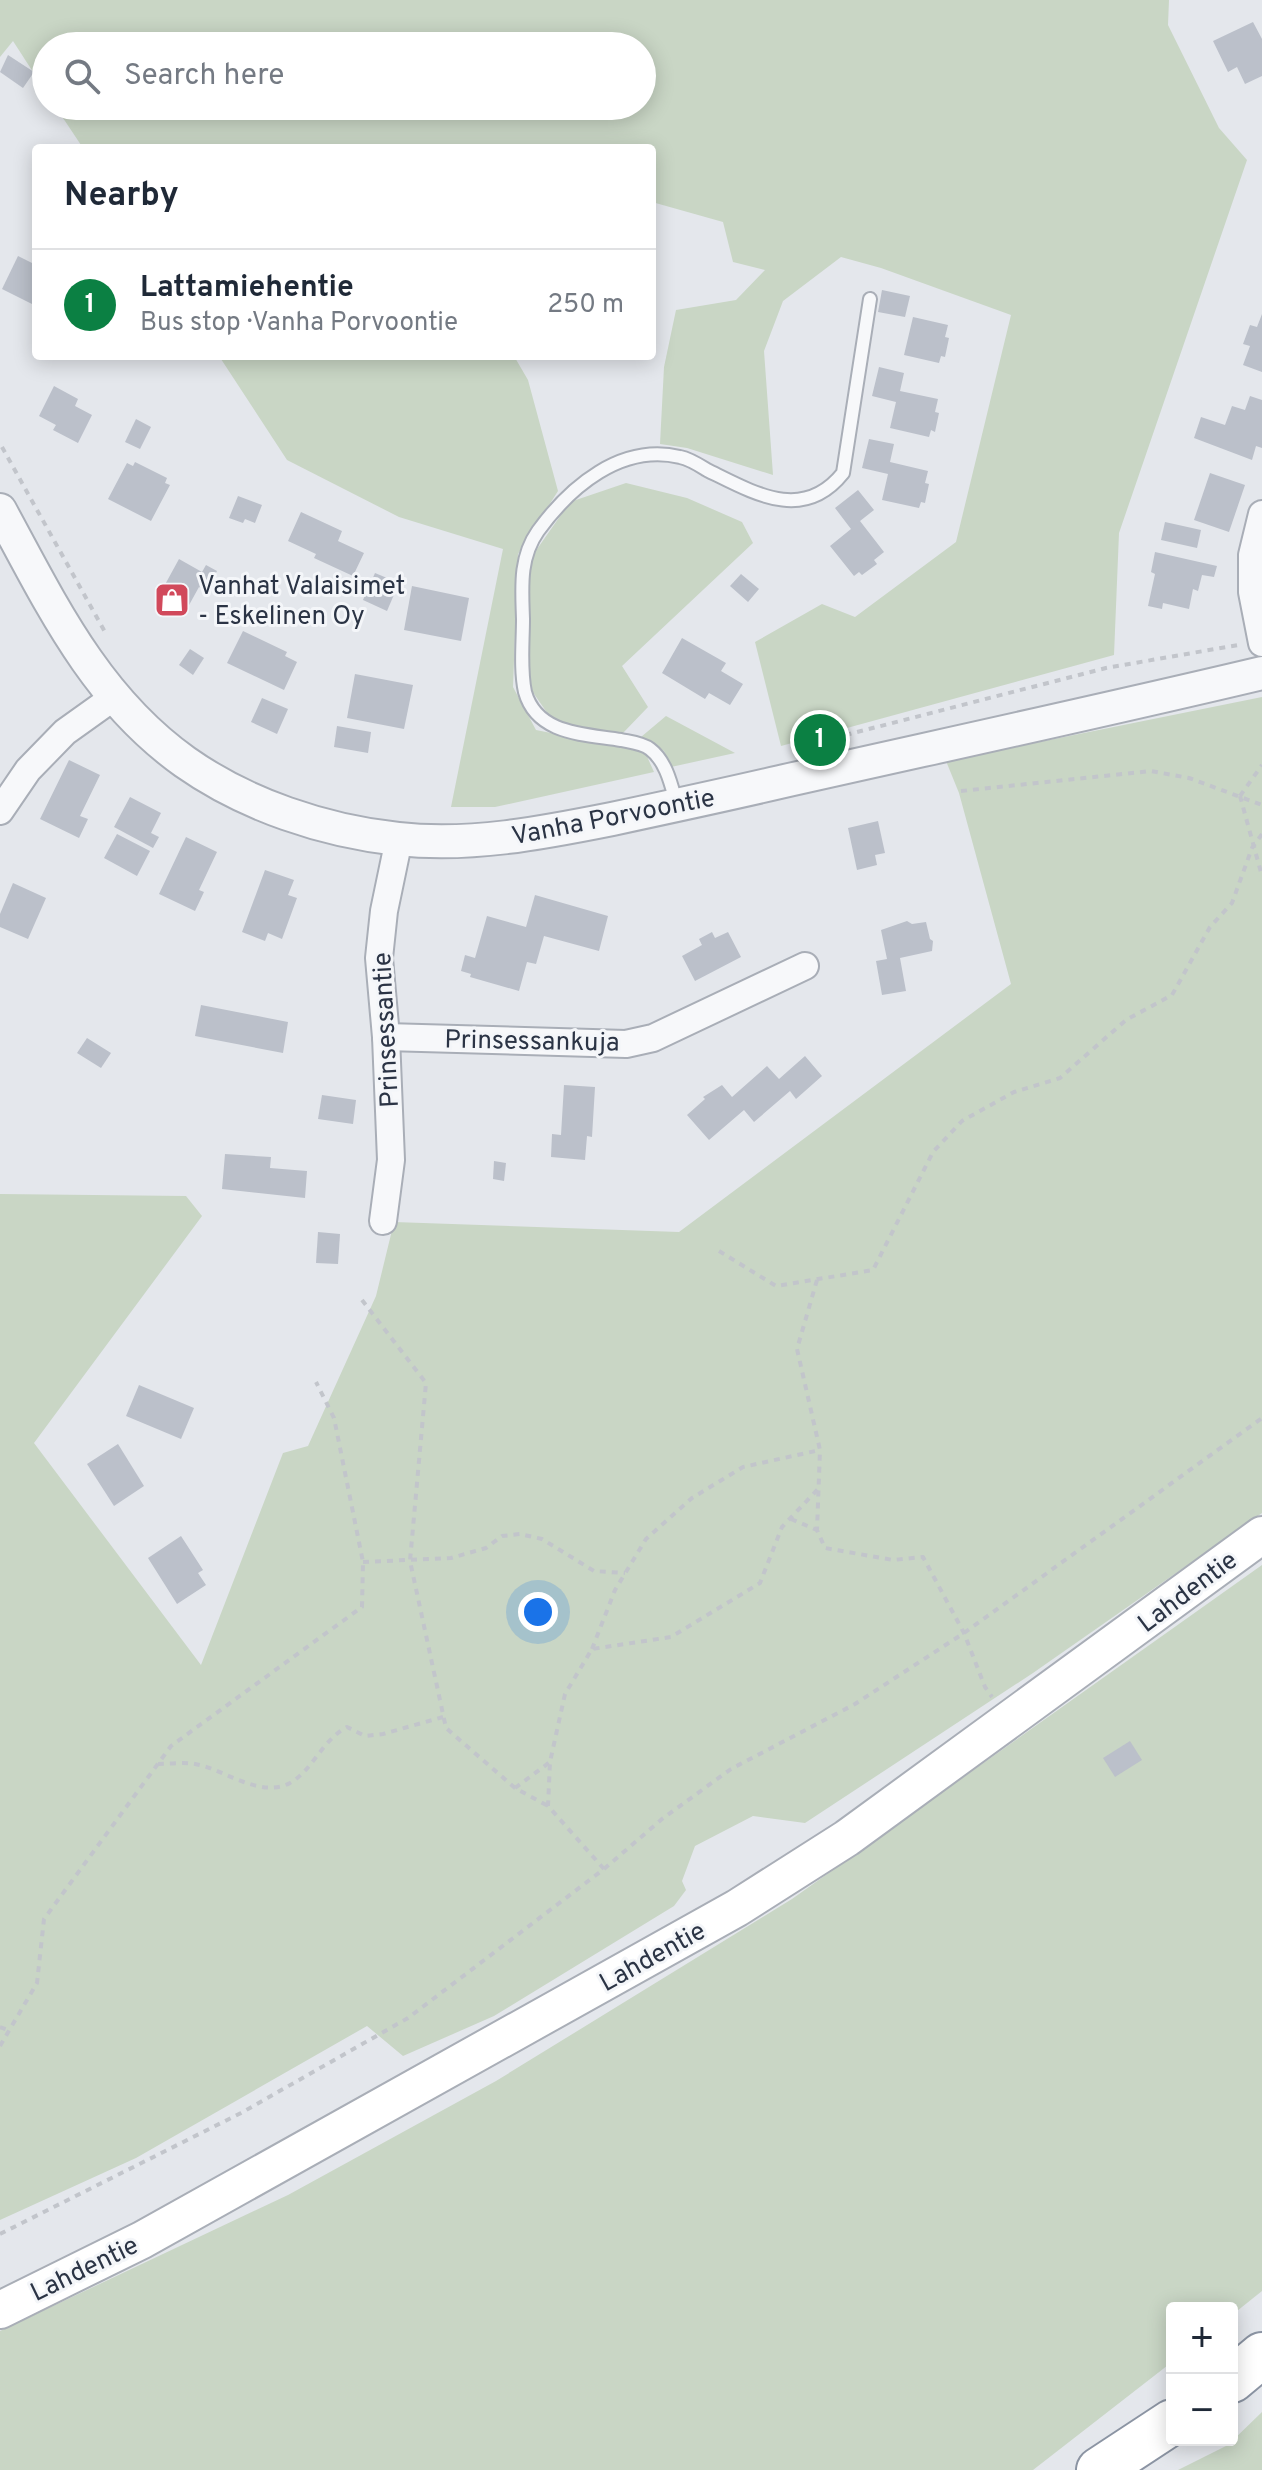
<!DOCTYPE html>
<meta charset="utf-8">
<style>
:root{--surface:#fff;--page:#f2f2f3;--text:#1f2937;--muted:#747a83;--line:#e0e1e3;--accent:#0b8043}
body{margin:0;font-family:Overpass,sans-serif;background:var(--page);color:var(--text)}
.controls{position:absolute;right:24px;bottom:24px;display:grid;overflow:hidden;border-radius:8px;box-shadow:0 4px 20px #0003}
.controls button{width:72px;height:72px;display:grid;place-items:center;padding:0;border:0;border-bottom:2px solid var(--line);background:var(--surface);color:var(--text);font:40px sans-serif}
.you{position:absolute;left:538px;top:1612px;width:28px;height:28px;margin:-20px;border:6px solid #fff;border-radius:50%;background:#1a73e8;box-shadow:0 0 0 12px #1a73e833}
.badge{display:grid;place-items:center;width:52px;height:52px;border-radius:50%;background:var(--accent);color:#fff;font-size:26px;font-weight:700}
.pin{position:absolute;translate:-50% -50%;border:4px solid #fff;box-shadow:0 2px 8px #0006}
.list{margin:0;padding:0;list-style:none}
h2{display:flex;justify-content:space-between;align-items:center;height:104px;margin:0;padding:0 32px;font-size:34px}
h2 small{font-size:26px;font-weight:400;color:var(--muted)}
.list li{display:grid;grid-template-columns:52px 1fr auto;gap:24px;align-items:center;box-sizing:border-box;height:112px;padding:0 32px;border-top:2px solid var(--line)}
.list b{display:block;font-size:30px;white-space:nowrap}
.list p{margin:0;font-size:26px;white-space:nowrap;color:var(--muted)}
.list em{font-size:26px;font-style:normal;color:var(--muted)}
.icon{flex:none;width:44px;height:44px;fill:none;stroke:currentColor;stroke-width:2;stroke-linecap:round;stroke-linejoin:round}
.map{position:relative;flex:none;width:1262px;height:2470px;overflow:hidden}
.search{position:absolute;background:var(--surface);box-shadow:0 4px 20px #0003;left:32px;top:32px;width:624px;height:88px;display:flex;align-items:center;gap:20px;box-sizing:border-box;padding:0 28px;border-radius:44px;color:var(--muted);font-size:30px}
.panel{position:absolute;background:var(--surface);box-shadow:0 4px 20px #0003;left:32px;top:144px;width:624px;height:216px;border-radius:8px}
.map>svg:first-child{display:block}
.green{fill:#c9d6c5}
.building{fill:#bbc0ca}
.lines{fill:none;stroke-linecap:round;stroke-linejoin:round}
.service-casing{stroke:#a9aeb7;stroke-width:16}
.minor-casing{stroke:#a9aeb7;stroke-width:30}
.tertiary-casing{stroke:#a9aeb7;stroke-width:36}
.secondary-casing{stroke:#a9aeb7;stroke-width:40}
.motorway-casing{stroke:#8b94a3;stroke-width:48}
.path{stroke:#c2c5cb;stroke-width:4;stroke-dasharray:6 6;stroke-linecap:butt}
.service{stroke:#f7f8fa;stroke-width:12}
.minor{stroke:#f7f8fa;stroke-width:26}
.tertiary{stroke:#f7f8fa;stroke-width:32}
.secondary{stroke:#fff;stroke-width:36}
.motorway{stroke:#fff;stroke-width:44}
.labels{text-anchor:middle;stroke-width:6;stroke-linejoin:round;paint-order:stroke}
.poi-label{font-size:26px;fill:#2b3445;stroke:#f4f6f9;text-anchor:start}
.street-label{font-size:26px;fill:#2b3445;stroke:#f4f6f9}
</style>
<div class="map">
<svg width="1262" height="2470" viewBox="0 0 1262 2470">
<rect width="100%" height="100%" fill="#e4e7ec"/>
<!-- green -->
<g class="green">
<polygon points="0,0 1169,0 1168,25 1219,128 1247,160 1119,533 1114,655 781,746 755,642 822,604 855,617 956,542 1011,315 881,268 841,257 783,301 764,351 773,475 687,448 660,444 664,367 676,310 736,300 765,270 733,262 723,222 652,202 652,148 83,148 55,106 642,106 642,46 46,46 46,92 13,41 0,57"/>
<polygon points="219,356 514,356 528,380 558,491 518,554 513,687 536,730 645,752 654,772 495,807 451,807 503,549 399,517 287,460"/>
<polygon points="626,483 687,498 742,522 753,543 622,666 648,707 623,733 568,725 550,717 530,688 528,562 570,502"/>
<polygon points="1262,697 1262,1513 1033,1673 805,1823 753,1816 695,1846 682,1881 686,1890 674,1906 494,2016 403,2056 367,2026 136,2158 0,2220 0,1194 186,1196 202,1216 34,1443 201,1665 283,1453 308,1446 376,1296 394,1222 679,1232 1011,984 959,793 946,761"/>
<polygon points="666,716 735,753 671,767 664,751 641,737"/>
<polygon points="1262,1565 1262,2291 1232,2315 1232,2308 1172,2308 1172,2362 1033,2470 0,2470 0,2331 288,2195 496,2081 792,1899"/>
<polygon points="1262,2412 1262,2470 1178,2470 1228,2445"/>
</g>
<!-- building -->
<g class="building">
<polygon points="1253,22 1262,39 1262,76 1245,84 1237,67 1228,72 1213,41"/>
<polygon points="8,55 34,72 23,88 0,72"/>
<polygon points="18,256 36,265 36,306 2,289"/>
<polygon points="882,290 910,296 905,317 878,312"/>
<polygon points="1262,314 1262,372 1243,365 1250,346 1243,344 1250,325 1257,327"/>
<polygon points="913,317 948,325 945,337 949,338 945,357 941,356 939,363 904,355"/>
<polygon points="879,367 904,373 900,391 938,399 935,412 939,413 935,432 931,430 929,437 890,428 896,402 872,396"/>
<polygon points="54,386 78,399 75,406 92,415 78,443 53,430 56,425 39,416"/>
<polygon points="1250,396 1262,400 1262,448 1256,446 1252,460 1194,438 1201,417 1225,425 1232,406 1245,410"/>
<polygon points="136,419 151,427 140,449 125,442"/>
<polygon points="869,439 894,444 890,462 928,471 925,483 929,484 925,503 921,502 919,508 882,500 888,474 862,468"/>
<polygon points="135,462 167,478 165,483 170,485 151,521 108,499 127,463 133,466"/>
<polygon points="1210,473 1245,485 1229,532 1194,520"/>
<polygon points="858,490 874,510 860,521 884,552 874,560 877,564 862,575 859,572 854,576 830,546 851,529 835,508"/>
<polygon points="238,496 262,505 255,523 245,519 243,523 229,518"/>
<polygon points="301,512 342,531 338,541 364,553 353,576 314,558 316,554 288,541"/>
<polygon points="1165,522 1201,530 1197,548 1161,540"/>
<polygon points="1155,552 1217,566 1214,577 1202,575 1198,591 1193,589 1189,609 1163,603 1162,609 1148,606 1155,574 1151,572"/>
<polygon points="179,559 202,572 206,565 217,571 206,591 199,587 183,616 156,601"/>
<polygon points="375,573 399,583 387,611 363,600"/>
<polygon points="741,574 759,589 748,602 730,586"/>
<polygon points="412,586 469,598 461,641 404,630"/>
<polygon points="243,631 287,652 285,656 297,662 284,690 227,663"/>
<polygon points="682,638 726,663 721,671 743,684 730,705 709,693 705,699 662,673"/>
<polygon points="190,649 204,658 193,675 179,665"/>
<polygon points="355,674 413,685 404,729 347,718"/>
<polygon points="262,698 288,709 277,734 251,722"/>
<polygon points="337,726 371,732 368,753 334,747"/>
<polygon points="69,760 100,775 80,816 88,819 79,838 40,819"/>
<polygon points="130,797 161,813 151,833 159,837 153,848 114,827"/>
<polygon points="878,821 885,853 875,855 877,865 857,870 848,828"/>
<polygon points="117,834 150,851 137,876 104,858"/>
<polygon points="186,837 217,852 199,890 204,892 195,911 159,894"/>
<polygon points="265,870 294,880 288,895 297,898 282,939 268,933 265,941 242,932"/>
<polygon points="13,883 46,898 28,939 0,927 0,914"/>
<polygon points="535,895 608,916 599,951 544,936 536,964 527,962 519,991 470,977 471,974 461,971 465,955 475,958 487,916 526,927"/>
<polygon points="907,921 912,924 926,922 930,939 933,941 932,951 900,958 906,991 882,995 876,961 887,959 881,930"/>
<polygon points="712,932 715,938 728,932 741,957 695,981 682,956 702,945 699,939"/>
<polygon points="201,1005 288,1022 283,1053 195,1036"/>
<polygon points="87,1038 111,1053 101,1068 77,1053"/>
<polygon points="805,1056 822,1076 796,1099 790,1091 754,1122 744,1110 709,1140 687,1115 705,1099 703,1097 722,1085 732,1097 767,1066 779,1079"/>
<polygon points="564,1085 595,1087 592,1137 587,1136 585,1160 551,1157 552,1134 561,1135"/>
<polygon points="322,1095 356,1100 353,1124 318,1119"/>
<polygon points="225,1154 271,1157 270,1168 307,1171 305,1198 222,1189"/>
<polygon points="494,1161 506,1163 504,1181 493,1179"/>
<polygon points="318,1232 340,1234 338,1264 316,1263"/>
<polygon points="139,1385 194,1408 181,1439 126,1416"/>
<polygon points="118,1444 144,1486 114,1506 87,1464"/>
<polygon points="181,1536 203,1570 198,1573 206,1585 177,1604 148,1558"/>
<polygon points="1130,1741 1142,1760 1115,1777 1103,1758"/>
</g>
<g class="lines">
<defs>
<path id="service" d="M676,802C671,784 666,761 650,749C642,743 630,742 621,740C585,734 537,735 525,692C520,669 523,642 523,619C522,588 519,558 538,531C570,487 621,443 680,457C690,459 699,465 707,470C754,493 803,523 843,473L870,299"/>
<g id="minor">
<polyline points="1262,514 1252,555 1252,592 1262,643"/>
<polyline points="0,811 28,770 65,732 114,697"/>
<polyline points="386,1037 626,1044 653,1038 805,966"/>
<polyline points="383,1221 391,1160 386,1037 379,958 384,911 399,839"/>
</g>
<path id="tertiary" d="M0,510C51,604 95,698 185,762C246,805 324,831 398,839C470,847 542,833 612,819C668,807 724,795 780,782C940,746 1102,711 1262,673"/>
<polyline id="secondary" points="0,2310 142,2240 737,1908 847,1838 1262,1535"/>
<g id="motorway">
<polyline points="1232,2380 1262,2355"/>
<polyline points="1099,2470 1172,2422"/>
</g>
</defs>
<!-- service casing -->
<use href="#service" class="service-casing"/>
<!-- minor casing -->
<use href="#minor" class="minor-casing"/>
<!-- tertiary casing -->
<use href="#tertiary" class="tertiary-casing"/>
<!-- secondary casing -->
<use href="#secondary" class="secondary-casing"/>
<!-- motorway casing -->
<use href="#motorway" class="motorway-casing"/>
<!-- path -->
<g class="path">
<polyline points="2,447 105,632"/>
<polyline points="799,747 1106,668 1238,645"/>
<polyline points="961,791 1151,771 1189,778 1262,805"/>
<polyline points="1240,796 1262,876"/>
<polyline points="1240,796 1262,765"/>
<polyline points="719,1251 776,1286 873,1270 933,1152 962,1121 1014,1092 1060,1078 1126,1020 1172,995 1210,927 1232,903 1252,848 1262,834"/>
<polyline points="817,1280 797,1349 820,1450 817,1530 825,1548 893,1560 923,1557 964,1633 985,1687 992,1697"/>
<polyline points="362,1300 426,1383 410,1561 446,1728 515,1788 548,1806"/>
<polyline points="791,1519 817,1530"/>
<polyline points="363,1562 451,1558 486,1548 502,1536 520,1534 542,1539 594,1571 625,1573"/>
<polyline points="592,1649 615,1590 646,1539 692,1498 743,1467 820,1450"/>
<path d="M158,1764C170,1764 184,1762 195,1764C224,1769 260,1799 290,1783C313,1770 322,1740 347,1727L365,1736L383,1734L443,1717"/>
<polyline points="515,1788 550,1762"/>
<polyline points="604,1869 548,1806 550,1762 565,1694 592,1649 671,1637 760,1583 782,1527 818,1489"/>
<polyline points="0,2027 8,2030"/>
<polyline points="0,2046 37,1983 44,1919 171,1746 362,1607 363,1562 334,1418 316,1382"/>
<polyline points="0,2234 241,2113 408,2018 604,1869 662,1819 731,1769 855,1704 964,1633 1262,1418"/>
</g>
<!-- service -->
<use href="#service" class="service"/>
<!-- minor -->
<use href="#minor" class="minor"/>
<!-- tertiary -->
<use href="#tertiary" class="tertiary"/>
<!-- secondary -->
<use href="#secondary" class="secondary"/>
<!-- motorway -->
<use href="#motorway" class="motorway"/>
</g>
<!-- icons -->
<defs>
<symbol id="shop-square" viewBox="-11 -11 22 22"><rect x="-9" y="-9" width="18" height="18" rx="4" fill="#d1495b" stroke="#f4f6f9"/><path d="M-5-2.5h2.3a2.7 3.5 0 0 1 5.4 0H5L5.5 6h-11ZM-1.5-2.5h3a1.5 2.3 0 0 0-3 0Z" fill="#fff"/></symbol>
</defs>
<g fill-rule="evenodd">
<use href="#shop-square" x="152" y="580" width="40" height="40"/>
</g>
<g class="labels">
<!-- poi labels -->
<g class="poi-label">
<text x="198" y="594">Vanhat Valaisimet<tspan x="198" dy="30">- Eskelinen Oy</tspan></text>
</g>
<!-- street labels -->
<g class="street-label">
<text transform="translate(613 816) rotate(-11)" y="9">Vanha Porvoontie</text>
<text transform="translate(385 1030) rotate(-93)" y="9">Prinsessantie</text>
<text transform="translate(532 1040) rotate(1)" y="9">Prinsessankuja</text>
<text transform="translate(1187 1591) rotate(-37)" y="9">Lahdentie</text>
<text transform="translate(652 1956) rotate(-29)" y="9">Lahdentie</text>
<text transform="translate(84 2268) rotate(-26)" y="9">Lahdentie</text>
</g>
</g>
</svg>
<div class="controls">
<button>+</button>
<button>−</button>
</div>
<div class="you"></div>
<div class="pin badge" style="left:820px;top:740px">1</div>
<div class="search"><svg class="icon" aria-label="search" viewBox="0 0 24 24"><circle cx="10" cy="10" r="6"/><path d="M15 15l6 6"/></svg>Search here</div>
<section class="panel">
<h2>Nearby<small></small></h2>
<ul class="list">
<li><span class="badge">1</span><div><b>Lattamiehentie</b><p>Bus stop · Vanha Porvoontie</p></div><em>250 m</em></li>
</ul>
</section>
</div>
